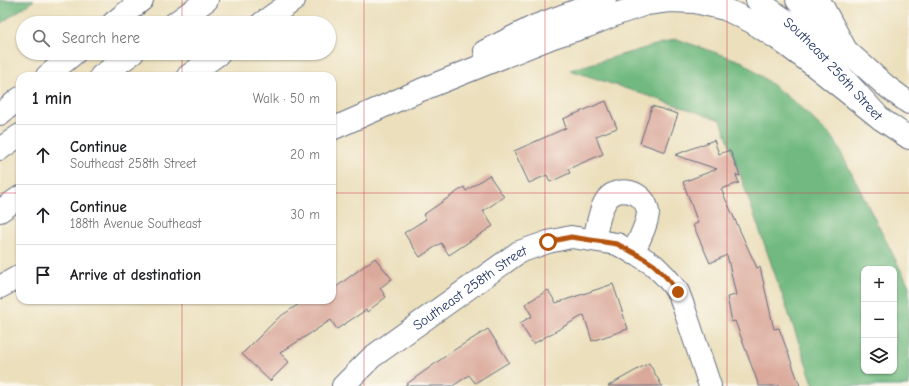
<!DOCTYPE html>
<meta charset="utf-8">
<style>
:root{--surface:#fff;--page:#f6f6f6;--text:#202124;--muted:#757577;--line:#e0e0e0}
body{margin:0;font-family:"Comic Neue",sans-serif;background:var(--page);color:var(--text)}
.controls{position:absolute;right:12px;bottom:12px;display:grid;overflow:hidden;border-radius:8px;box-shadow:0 1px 3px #0004}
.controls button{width:36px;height:36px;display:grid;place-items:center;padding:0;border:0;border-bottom:1px solid var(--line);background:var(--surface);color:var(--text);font:20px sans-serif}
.stop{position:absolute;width:12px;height:12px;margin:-9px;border:3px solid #b45309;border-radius:50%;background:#fff}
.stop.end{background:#b45309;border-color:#fff;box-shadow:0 1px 4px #0008}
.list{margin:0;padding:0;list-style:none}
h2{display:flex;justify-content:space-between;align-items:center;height:52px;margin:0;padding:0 16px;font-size:17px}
h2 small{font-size:13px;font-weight:400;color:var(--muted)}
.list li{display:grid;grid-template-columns:26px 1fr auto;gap:12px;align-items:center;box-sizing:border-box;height:60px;padding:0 16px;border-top:1px solid var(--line)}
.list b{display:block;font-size:15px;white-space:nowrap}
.list p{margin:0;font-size:13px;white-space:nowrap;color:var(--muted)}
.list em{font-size:13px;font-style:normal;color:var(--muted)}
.icon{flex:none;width:22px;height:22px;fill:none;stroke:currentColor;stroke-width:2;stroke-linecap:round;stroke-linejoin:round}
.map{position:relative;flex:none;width:909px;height:386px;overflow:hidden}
.search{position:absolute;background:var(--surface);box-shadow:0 1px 3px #0004;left:16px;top:16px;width:320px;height:44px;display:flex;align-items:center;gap:10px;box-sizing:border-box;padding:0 14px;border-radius:22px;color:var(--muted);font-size:15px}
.panel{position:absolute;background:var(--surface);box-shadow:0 1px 3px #0004;left:16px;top:72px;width:320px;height:232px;border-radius:12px}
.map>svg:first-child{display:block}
.forest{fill:#71b980;stroke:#46746f;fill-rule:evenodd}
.building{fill:#daa99b}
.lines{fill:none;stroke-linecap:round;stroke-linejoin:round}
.minor-casing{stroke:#646d7f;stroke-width:24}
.highway-casing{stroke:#646d7f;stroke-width:24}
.minor{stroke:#fff;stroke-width:22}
.highway{stroke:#fff;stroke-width:22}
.route{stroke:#b45309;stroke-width:5}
.grid{fill:none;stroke:#d1495b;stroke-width:1;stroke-opacity:0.55}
.labels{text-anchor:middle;stroke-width:4;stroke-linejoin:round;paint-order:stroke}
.street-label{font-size:14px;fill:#1b2f5e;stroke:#fbf7ec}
</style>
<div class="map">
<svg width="909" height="386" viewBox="0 0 909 386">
<rect width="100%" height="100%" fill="#fbf7ec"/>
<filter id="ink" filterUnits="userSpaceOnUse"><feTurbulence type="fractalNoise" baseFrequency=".025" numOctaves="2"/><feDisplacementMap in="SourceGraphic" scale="8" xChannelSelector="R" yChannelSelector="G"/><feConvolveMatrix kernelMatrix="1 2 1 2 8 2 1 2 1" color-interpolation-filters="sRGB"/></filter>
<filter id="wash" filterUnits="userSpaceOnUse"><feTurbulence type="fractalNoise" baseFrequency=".012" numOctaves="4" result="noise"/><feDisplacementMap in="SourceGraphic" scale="16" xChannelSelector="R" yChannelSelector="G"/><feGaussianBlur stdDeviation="0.9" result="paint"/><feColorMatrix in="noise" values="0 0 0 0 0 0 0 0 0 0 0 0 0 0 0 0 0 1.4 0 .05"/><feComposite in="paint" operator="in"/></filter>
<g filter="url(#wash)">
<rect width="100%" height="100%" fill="#ebdfbc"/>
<!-- forest -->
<g class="forest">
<polygon points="0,0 34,0 0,24"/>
<path d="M676,39L743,62L798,105L834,139L909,286V386H814L721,120L570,70ZM864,269H894V371H864Z"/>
</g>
<g id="blocks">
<!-- building -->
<g class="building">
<polygon points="606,101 617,128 596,136 603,154 568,169 570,173 550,182 547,175 529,183 514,151 566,128 563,119"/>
<polygon points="652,106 678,114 665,152 640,143"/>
<polygon points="714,140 719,154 730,150 740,176 736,175 739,183 721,189 757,268 760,267 774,329 779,328 800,386 759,386 735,321 732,322 727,297 736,295 727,255 710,263 693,225 698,223 683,182 717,169 675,155"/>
<polygon points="489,175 504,197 483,211 493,226 449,255 441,243 420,257 404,233 426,219 423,215 464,187 466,191"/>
<polygon points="375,258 392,279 380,288 386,297 367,312 366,310 337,329 331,320 280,353 289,362 270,381 242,354 278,318 305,300 332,300 332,290"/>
<polygon points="613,284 628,329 592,341 584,315 533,344 520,323 532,316 525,304 548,290 556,303"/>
<polygon points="488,329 509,362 475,383 469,375 453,386 404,386 454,350"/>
<polygon points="649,363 662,386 608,386"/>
</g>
</g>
</g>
<g filter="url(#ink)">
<use href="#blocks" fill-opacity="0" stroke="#646d7f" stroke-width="1"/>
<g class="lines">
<defs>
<g id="minor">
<path id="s1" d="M757,0L795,27L818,50L881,119L909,138"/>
<polyline points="797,0 820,27 886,86 909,103"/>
<path d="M594,240C597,228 599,212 605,202C616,183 646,191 648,212C648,223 638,242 633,253"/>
<path id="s2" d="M343,386L372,357L519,252L548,242L571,237L617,244L640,256L654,265L666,277L678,292L684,308L710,386"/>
</g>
<g id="highway">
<polyline points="819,0 846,50"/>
<polyline points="113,23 142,0"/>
<polyline points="175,23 207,0"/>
<polyline points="262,23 294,0"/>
<polyline points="485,51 535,26 605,0"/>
<polyline points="47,76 75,53"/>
<polyline points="101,76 133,53"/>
<polyline points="188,76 220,53"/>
<polyline points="0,114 20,98"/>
<polyline points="332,129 421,90 553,37 588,26 617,14 646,4 669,1 695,2 725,9 752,22 778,39 813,65 881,119"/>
<polyline points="0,149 20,135"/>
<polyline points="0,211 20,197"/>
<polyline points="0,287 20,276"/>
</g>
</defs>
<!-- minor casing -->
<use href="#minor" class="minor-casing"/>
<!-- highway casing -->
<use href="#highway" class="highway-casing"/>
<!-- minor -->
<use href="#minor" class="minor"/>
<!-- highway -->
<use href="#highway" class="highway"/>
</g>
</g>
<g class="lines" filter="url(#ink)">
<!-- route -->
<polyline class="route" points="548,242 571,237 617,244 640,256 654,265 666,277 678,292"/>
</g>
<!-- grid -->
<path class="grid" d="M182,0V23M364,0V386M545,0V386M727,0V386M182,53V76M0,193H20M332,193H909M182,300V386"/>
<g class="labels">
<!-- street labels -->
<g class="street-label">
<text dy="5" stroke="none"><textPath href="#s1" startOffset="103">Southeast 256th Street</textPath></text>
<text dy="5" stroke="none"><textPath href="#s2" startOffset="161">Southeast 258th Street</textPath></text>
</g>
</g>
</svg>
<div class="controls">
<button>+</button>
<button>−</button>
<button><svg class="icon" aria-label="layers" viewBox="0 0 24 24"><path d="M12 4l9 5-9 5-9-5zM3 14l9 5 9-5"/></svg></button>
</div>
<div class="stop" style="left:548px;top:242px"></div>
<div class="stop end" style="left:678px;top:292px"></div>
<div class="search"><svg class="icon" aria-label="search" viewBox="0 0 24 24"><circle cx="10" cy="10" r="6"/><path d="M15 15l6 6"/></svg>Search here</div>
<section class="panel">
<h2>1 min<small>Walk · 50 m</small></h2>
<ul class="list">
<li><svg class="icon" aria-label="ahead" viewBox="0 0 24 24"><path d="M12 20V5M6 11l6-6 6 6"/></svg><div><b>Continue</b><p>Southeast 258th Street</p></div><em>20 m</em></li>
<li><svg class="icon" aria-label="ahead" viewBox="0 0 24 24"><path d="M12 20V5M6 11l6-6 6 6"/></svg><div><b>Continue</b><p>188th Avenue Southeast</p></div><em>30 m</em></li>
<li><svg class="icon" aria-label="arrive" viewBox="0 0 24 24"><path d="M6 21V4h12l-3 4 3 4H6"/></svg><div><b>Arrive at destination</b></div></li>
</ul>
</section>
</div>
